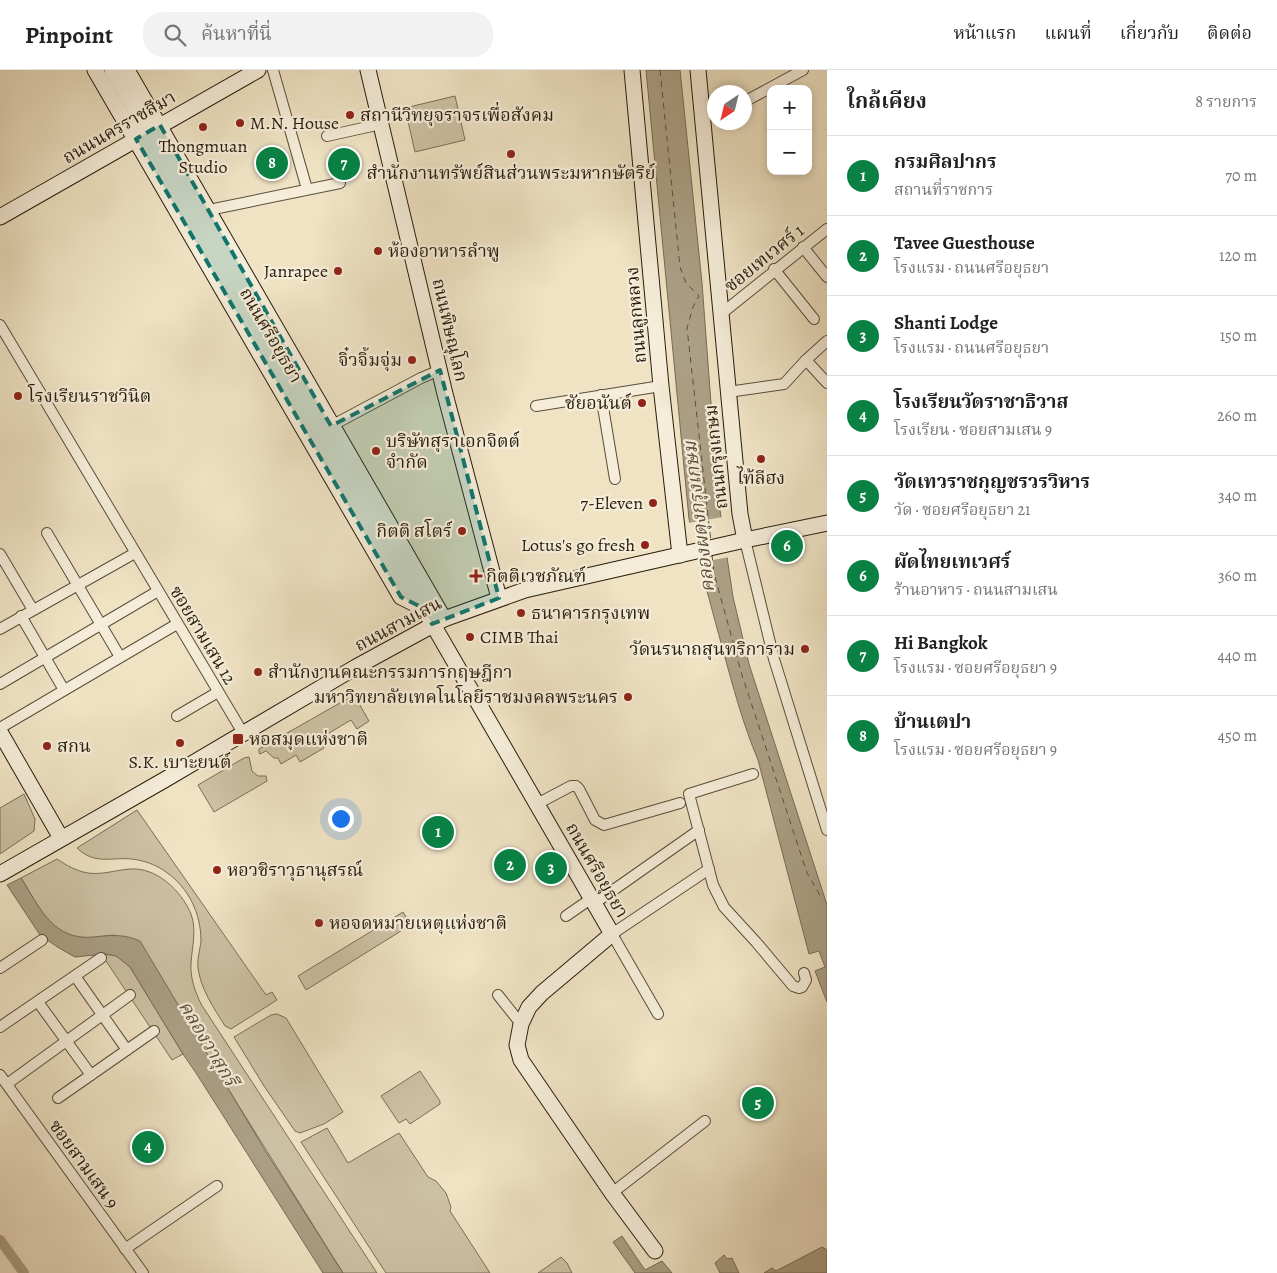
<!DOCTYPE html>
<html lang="th">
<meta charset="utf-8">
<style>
:root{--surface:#fff;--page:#f2f2f2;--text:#222;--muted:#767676;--line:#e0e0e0;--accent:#0b8043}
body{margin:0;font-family:Alegreya,"Noto Serif Thai",serif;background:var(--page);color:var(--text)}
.controls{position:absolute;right:15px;top:15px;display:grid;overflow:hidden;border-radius:10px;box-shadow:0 2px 8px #0003}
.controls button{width:45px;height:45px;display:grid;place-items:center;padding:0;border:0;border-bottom:1px solid var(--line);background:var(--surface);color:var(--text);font:25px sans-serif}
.compass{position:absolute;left:707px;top:15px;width:45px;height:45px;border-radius:50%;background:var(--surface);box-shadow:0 2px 8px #0003;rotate:215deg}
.you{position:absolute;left:340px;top:748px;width:18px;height:18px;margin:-12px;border:4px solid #fff;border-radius:50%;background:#1a73e8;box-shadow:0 0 0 8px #1a73e833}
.badge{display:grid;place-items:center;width:32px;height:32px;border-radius:50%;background:var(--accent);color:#fff;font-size:16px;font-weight:700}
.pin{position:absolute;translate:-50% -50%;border:2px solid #fff;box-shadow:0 1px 5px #0006}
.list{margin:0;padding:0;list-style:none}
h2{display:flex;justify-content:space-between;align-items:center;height:65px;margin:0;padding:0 20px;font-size:21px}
h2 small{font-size:16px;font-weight:400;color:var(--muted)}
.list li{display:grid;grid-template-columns:32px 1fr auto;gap:15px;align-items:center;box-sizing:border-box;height:80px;padding:0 20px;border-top:1px solid var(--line)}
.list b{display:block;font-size:19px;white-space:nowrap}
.list p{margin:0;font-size:16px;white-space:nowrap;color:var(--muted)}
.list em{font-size:16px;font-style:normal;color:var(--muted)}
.icon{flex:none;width:28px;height:28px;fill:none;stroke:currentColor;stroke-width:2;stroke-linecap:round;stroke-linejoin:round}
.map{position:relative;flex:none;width:827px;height:1203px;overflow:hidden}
header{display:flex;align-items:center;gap:30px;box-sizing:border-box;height:70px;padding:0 25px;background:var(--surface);border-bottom:1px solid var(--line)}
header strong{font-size:24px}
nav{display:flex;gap:28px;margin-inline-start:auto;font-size:18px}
.search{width:350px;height:45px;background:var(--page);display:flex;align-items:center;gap:12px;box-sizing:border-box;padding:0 18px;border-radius:20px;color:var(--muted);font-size:19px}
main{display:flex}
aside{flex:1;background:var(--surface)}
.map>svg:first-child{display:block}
.green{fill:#cdc1a5;stroke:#7a6e58}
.water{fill:#ab9f85;stroke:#766b55}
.pier{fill:#efe3c4}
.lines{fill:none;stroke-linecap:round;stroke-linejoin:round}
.canal{stroke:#ab9f85;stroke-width:10}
.ferry{stroke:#5c503c;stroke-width:1;stroke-dasharray:6 5;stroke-linecap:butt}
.street-casing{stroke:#594e3a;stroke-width:12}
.secondary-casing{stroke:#271c0c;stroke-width:17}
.street{stroke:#f5edd9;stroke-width:10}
.secondary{stroke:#f5edd9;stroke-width:15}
.marked{fill:#0f766e;fill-opacity:0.2;stroke:#0f766e;stroke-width:4;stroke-dasharray:10 6;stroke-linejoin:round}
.poi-dot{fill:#8f2418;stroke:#f5edd9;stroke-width:2}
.labels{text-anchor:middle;stroke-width:4.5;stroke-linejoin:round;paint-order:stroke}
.poi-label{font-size:18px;fill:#271c0c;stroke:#f5edd9;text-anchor:start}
.street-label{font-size:18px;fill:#271c0c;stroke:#f5edd9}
.water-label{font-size:19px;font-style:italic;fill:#5c503c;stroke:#f5edd9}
</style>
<header>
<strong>Pinpoint</strong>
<div class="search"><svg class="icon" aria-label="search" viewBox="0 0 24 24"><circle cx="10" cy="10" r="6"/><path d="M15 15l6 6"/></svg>ค้นหาที่นี่</div>
<nav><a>หน้าแรก</a><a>แผนที่</a><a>เกี่ยวกับ</a><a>ติดต่อ</a></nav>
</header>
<main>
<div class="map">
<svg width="827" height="1203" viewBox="0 0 827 1203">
<rect width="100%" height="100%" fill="#efe3c4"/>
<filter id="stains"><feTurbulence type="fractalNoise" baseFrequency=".004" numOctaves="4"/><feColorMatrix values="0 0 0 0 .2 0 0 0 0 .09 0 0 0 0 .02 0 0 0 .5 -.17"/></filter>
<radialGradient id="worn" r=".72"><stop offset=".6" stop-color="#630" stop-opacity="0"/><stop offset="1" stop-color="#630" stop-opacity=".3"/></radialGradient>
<!-- green -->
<g class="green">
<polygon points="455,26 465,70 415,82 405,38"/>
<polygon points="354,625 369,651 357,659 351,650 319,669 324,678 300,692 296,685 281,694 278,688 274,688 266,681 260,684 259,683 259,679"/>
<polygon points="249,687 252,701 258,706 266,706 267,711 214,742 198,715 244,688"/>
<polygon points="24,724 35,749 34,761 0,784 0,738"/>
<path d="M137,740L266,925L272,922L277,930L231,959L225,956C214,938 201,920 198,898C197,889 200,880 201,871C201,844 189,818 166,802C158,796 148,792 138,790C114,785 97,797 77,778Z"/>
<path d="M57,789C66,795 76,801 88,803C102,805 116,800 130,799C156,797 181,820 191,844C197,860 192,877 191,893C190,908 195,921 201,934L377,1203H343L197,969L157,901L114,865C102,866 90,869 79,868C50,866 35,829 21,808Z"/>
<polygon points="403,842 408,850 409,856 306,920 298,906"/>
<polygon points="105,884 117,886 130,897 183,984 172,990 102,885"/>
<polygon points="277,944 286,948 343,1042 324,1054 300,1063 295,1061 264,1016 234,967 271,945"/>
<polygon points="420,1001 440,1031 440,1034 410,1054 406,1049 399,1053 381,1026"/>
<polygon points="327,1058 348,1093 399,1063 428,1107 436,1111 446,1123 451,1137 450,1141 490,1203 386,1203 301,1072"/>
<polygon points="561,1187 567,1193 572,1203 538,1203"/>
</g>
<!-- water -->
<g class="water">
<path d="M646,0H680L702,213L718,427L733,527L749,594L827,835V932L815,901L825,897L819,881L809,884L758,690C743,654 733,617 723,580C711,536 699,493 689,449Z"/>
<path d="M21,808C40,838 53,871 94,867C111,865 124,864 140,871L266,1082L343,1203H323L196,1003L183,984L130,897L116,886L105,884L75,887L59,878L40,865L7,815Z"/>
<polygon points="622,1166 645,1200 662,1191 672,1203 635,1203 613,1172"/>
<polygon points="822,1177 827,1180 827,1203 764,1203 772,1198 776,1201"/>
<polygon points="724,1185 727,1189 732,1188 739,1203 720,1203 715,1193"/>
</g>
<!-- pier -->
<polygon class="pier" points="723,447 729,487 697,493 688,453"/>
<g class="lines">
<!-- canal -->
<polyline class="canal" points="0,1170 24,1203"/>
<!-- ferry -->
<g class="ferry">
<polyline points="660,0 680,197 686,213 699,226 693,237 687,258 711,472"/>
<polyline points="712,485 714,503 742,605 807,803 821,827"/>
</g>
<defs>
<g id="street">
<polyline points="273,0 307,119"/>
<polyline points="744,32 803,0"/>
<polyline points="327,66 381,54"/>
<polyline points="204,141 340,113"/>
<polyline points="803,177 827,207"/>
<polyline points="774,199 814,249"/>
<polyline points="721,244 827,159"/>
<polyline points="0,255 243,663"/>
<polyline points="806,290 827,313"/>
<polyline points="728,322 784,314 806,290 827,271"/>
<polyline points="601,325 615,409"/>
<polyline points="536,336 661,316"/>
<polyline points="331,356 421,308 440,300"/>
<polyline points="47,463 120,587"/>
<polyline points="745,470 774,589 827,760"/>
<polyline points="0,484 33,540"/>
<polyline points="21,546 64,620"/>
<polyline points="0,559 135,483"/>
<polyline points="0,614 158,521"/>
<polyline points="177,646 218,622"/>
<polyline points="0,658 177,554"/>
<polyline points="753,704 689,724 713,815 724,837 756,872 793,916 799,918 802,917 806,910 804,903"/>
<polyline points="537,734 571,716 576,716 579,719 595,750 604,755 680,733"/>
<polyline points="595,833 699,760"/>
<polyline points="566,846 592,828"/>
<polyline points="0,898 42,870"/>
<polyline points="75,906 127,980"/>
<polyline points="498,925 521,954"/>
<polyline points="38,932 91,1005"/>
<polyline points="658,944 612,864 709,799"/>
<polyline points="0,957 101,888"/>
<polyline points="0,1005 143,1203"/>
<polyline points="7,1014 130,925"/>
<polyline points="58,1028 154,961"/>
<polyline points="612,1123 705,1051"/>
<polyline points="125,1179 217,1116"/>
</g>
<g id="secondary">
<polyline points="95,0 401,527 423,538"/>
<polyline points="112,0 612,864 542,923 529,937 521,954 517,975 521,990 612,1123 655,1181"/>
<polyline points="127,0 444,549"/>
<polyline points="368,0 445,324 499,528"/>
<polyline points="632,0 661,316 680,485"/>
<polyline points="698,0 740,444 745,470"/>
<polyline points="0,147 258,0"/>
<polyline points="0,662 61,768"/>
<polyline points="0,804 166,709 356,597 444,549 525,520 745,470 827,453"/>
</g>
</defs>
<!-- street casing -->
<use href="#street" class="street-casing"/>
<!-- secondary casing -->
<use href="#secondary" class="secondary-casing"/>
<!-- street -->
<use href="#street" class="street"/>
<!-- secondary -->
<use href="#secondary" class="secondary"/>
</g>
<!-- marked area -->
<path class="marked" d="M160,55L331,356L440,300L499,528L432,554L423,538L401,527L136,69Z"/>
<!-- markers -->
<g class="poi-dot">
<circle cx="350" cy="45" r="5"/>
<circle cx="240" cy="53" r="5"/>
<circle cx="203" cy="57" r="5"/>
<circle cx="511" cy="84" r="5"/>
<circle cx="378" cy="181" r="5"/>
<circle cx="338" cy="201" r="5"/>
<circle cx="412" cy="290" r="5"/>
<circle cx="18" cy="326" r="5"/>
<circle cx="642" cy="333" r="5"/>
<circle cx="376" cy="381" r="5"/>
<circle cx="761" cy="389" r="5"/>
<circle cx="653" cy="433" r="5"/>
<circle cx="462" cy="461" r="5"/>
<circle cx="645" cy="475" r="5"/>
<path d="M473.5 498.5h5v5h5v5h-5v5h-5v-5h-5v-5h5z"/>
<circle cx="521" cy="543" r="5"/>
<circle cx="470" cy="567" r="5"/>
<circle cx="805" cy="579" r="5"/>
<circle cx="258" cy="602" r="5"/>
<circle cx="628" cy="627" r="5"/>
<rect x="232" y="663" width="12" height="12" rx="2.5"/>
<circle cx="180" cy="673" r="5"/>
<circle cx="47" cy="676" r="5"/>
<circle cx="217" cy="800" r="5"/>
<circle cx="319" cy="853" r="5"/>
</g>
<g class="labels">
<!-- poi labels -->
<g class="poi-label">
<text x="360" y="51">สถานีวิทยุจราจรเพื่อสังคม</text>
<text x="250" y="59">M.N. House</text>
<text x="203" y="82" text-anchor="middle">Thongmuan<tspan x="203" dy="21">Studio</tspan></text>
<text x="511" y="109" text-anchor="middle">สำนักงานทรัพย์สินส่วนพระมหากษัตริย์</text>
<text x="388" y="187">ห้องอาหารลำพู</text>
<text x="328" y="207" text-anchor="end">Janrapee</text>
<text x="402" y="296" text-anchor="end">จิ๋วจิ้มจุ่ม</text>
<text x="28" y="332">โรงเรียนราชวินิต</text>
<text x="632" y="339" text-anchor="end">ชัยอนันต์</text>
<text x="386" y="377">บริษัทสุราเอกจิตต์<tspan x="386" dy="21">จำกัด</tspan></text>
<text x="761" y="414" text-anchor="middle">ไท้ลีฮง</text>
<text x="643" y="439" text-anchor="end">7-Eleven</text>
<text x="452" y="467" text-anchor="end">กิตติ สโตร์</text>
<text x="635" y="481" text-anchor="end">Lotus's go fresh</text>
<text x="486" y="512">กิตติเวชภัณฑ์</text>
<text x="531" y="549">ธนาคารกรุงเทพ</text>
<text x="480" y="573">CIMB Thai</text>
<text x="795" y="585" text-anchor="end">วัดนรนาถสุนทริการาม</text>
<text x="268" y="608">สำนักงานคณะกรรมการกฤษฎีกา</text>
<text x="618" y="633" text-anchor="end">มหาวิทยาลัยเทคโนโลยีราชมงคลพระนคร</text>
<text x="249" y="675">หอสมุดแห่งชาติ</text>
<text x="57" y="682">สกน</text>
<text x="180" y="698" text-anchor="middle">S.K. เบาะยนต์</text>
<text x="227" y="806">หอวชิราวุธานุสรณ์</text>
<text x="329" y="859">หอจดหมายเหตุแห่งชาติ</text>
</g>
<!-- street labels -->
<g class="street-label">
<text transform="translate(119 57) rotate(-30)" y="6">ถนนนครราชสีมา</text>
<text transform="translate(764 188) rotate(-39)" y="6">ซอยเทเวศร์ 1</text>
<text transform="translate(636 245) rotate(-95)" y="6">ถนนลูกหลวง</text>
<text transform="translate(450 260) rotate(77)" y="6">ถนนพิษณุโลก</text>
<text transform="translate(271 265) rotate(60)" y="6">ถนนศรีอยุธยา</text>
<text transform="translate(716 387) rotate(-96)" y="6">ถนนกรุงเกษม</text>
<text transform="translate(398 554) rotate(-28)" y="6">ถนนสามเสน</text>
<text transform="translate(203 565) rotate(59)" y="6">ซอยสามเสน 12</text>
<text transform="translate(597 800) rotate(60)" y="6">ถนนศรีอยุธยา</text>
<text transform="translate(84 1094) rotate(54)" y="6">ซอยสามเสน 9</text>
</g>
<!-- water labels -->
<g class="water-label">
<text transform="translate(698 447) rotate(-97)" y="7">คลองผดุงกรุงเกษม</text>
<text transform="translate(209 973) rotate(59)" y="7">คลองวาสุกรี</text>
</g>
</g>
<rect width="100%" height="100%" filter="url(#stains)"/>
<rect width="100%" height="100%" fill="url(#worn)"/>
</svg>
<div class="controls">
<button>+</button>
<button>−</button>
</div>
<svg class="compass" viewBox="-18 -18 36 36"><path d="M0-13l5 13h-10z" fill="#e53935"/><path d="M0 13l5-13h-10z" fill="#767676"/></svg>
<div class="you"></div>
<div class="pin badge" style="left:438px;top:762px">1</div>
<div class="pin badge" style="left:510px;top:795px">2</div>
<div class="pin badge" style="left:551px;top:798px">3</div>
<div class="pin badge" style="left:148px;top:1077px">4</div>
<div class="pin badge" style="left:758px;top:1033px">5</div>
<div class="pin badge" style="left:787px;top:476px">6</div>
<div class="pin badge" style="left:344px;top:94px">7</div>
<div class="pin badge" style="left:272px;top:93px">8</div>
</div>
<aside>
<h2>ใกล้เคียง<small>8 รายการ</small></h2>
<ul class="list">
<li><span class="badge">1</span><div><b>กรมศิลปากร</b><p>สถานที่ราชการ</p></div><em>70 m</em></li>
<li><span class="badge">2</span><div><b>Tavee Guesthouse</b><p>โรงแรม · ถนนศรีอยุธยา</p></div><em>120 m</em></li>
<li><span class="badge">3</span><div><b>Shanti Lodge</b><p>โรงแรม · ถนนศรีอยุธยา</p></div><em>150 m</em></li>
<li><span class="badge">4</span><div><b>โรงเรียนวัดราชาธิวาส</b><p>โรงเรียน · ซอยสามเสน 9</p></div><em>260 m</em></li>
<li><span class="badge">5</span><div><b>วัดเทวราชกุญชรวรวิหาร</b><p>วัด · ซอยศรีอยุธยา 21</p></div><em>340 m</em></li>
<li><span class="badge">6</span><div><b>ผัดไทยเทเวศร์</b><p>ร้านอาหาร · ถนนสามเสน</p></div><em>360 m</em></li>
<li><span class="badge">7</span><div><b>Hi Bangkok</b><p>โรงแรม · ซอยศรีอยุธยา 9</p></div><em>440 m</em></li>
<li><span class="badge">8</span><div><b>บ้านเตปา</b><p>โรงแรม · ซอยศรีอยุธยา 9</p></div><em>450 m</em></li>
</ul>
</aside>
</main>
